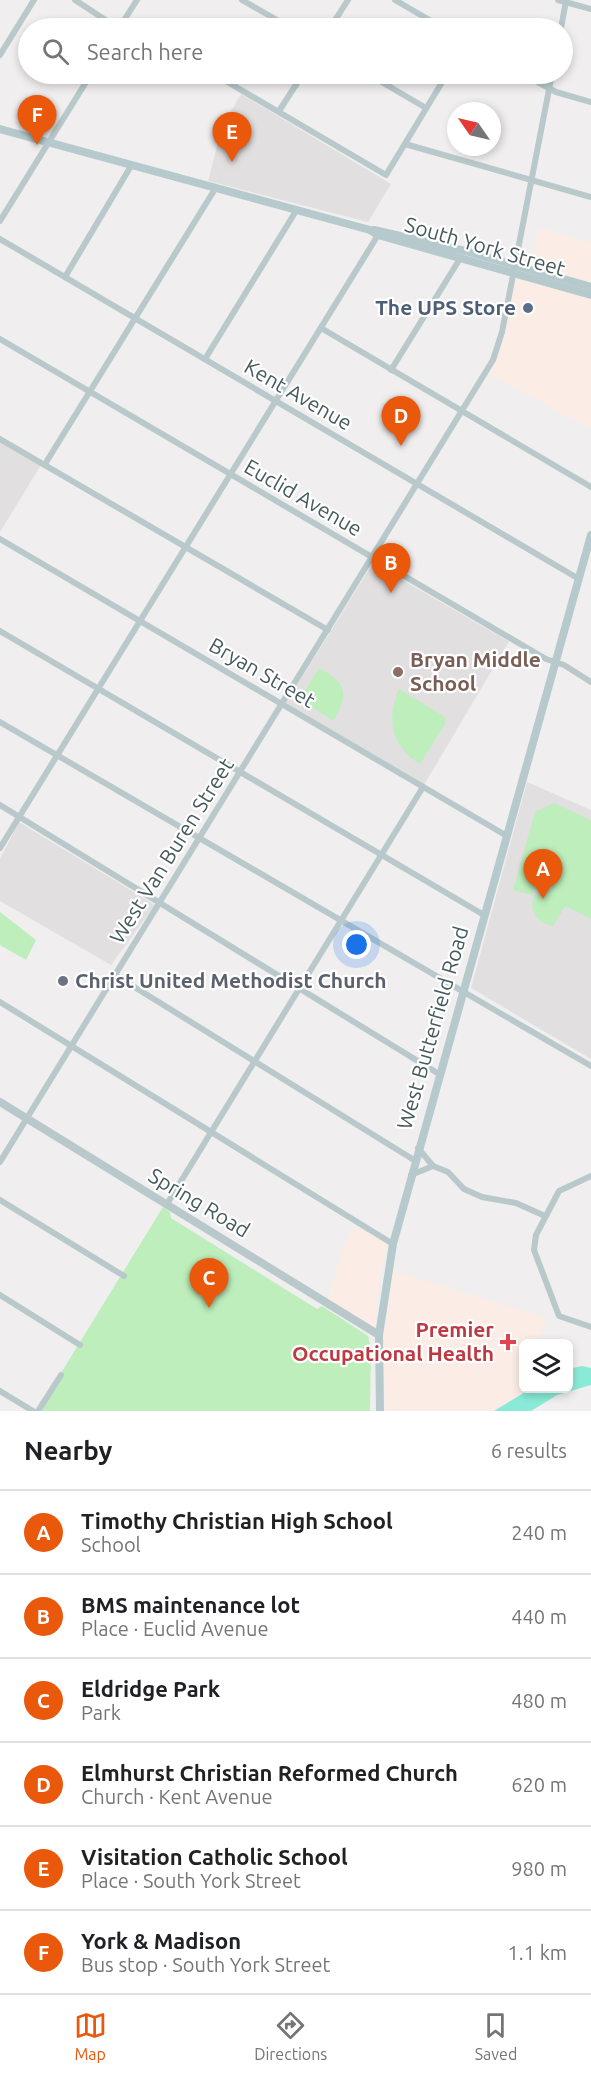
<!DOCTYPE html>
<meta charset="utf-8">
<style>
:root{--surface:#fff;--page:#f6f6f6;--text:#202124;--muted:#757577;--line:#e0e0e0;--accent:#ea580c}
body{margin:0;font-family:Ubuntu,sans-serif;background:var(--page);color:var(--text)}
.controls{position:absolute;right:18px;bottom:18px;display:grid;overflow:hidden;border-radius:9px;box-shadow:0 3px 9px #0003}
.controls button{width:54px;height:54px;display:grid;place-items:center;padding:0;border:0;border-bottom:2px solid var(--line);background:var(--surface);color:var(--text);font:30px sans-serif}
.compass{position:absolute;left:447px;top:102px;width:54px;height:54px;border-radius:50%;background:var(--surface);box-shadow:0 3px 9px #0003;rotate:304deg}
.you{position:absolute;left:357px;top:945px;width:21px;height:21px;margin:-15px;border:4px solid #fff;border-radius:50%;background:#1a73e8;box-shadow:0 0 0 9px #1a73e833}
.badge{display:grid;place-items:center;width:39px;height:39px;border-radius:50%;background:var(--accent);color:#fff;font-size:20px;font-weight:700}
.pin{position:absolute;translate:-50% -50px;filter:drop-shadow(0 2px 3px #0008)}
.pin::after{content:'';position:absolute;top:32px;width:21px;height:18px;background:inherit;clip-path:polygon(0 0,100% 0,50% 100%)}
.list{margin:0;padding:0;list-style:none}
h2{display:flex;justify-content:space-between;align-items:center;height:78px;margin:0;padding:0 24px;font-size:26px}
h2 small{font-size:20px;font-weight:400;color:var(--muted)}
.list li{display:grid;grid-template-columns:39px 1fr auto;gap:18px;align-items:center;box-sizing:border-box;height:84px;padding:0 24px;border-top:2px solid var(--line)}
.list b{display:block;font-size:22px;white-space:nowrap}
.list p{margin:0;font-size:20px;white-space:nowrap;color:var(--muted)}
.list em{font-size:20px;font-style:normal;color:var(--muted)}
.icon{flex:none;width:33px;height:33px;fill:none;stroke:currentColor;stroke-width:2;stroke-linecap:round;stroke-linejoin:round}
.map{position:relative;flex:none;width:591px;height:1411px;overflow:hidden}
.search{position:absolute;background:var(--surface);box-shadow:0 3px 9px #0003;left:18px;right:18px;top:18px;height:66px;display:flex;align-items:center;gap:15px;box-sizing:border-box;padding:0 21px;border-radius:33px;color:var(--muted);font-size:22px}
.sheet{height:582px;background:var(--surface)}
nav{display:flex;justify-content:space-around;align-items:center;box-sizing:border-box;height:84px;border-top:2px solid var(--line);background:var(--surface);font-size:16px;color:var(--muted)}
nav a{display:grid;justify-items:center;gap:3px}
nav .on{color:var(--accent)}
.map>svg:first-child{display:block}
.commercial{fill:#fbede6}
.education{fill:#e1dfe0}
.green{fill:#bdeebc}
.water{fill:#89ebd7}
.lines{fill:none;stroke-linecap:round;stroke-linejoin:round}
.minor{stroke:#b9c9cb;stroke-width:6}
.tertiary{stroke:#b9c9cb;stroke-width:8}
.secondary{stroke:#b6cacd;stroke-width:8}
.service-dot{fill:#5c6f8a;stroke:#fff;stroke-width:2}
.education-dot{fill:#8d6e63;stroke:#fff;stroke-width:2}
.worship-dot{fill:#6b7280;stroke:#fff;stroke-width:2}
.health-dot{fill:#e0444e;stroke:#fff;stroke-width:2}
.labels{text-anchor:middle;stroke-width:4.5;stroke-linejoin:round;paint-order:stroke}
.street-label{font-size:21px;fill:#46595b;stroke:#fff}
.service-label{font-size:21px;font-weight:bold;fill:#4e5e75;stroke:#fff;text-anchor:end}
.education-label{font-size:21px;font-weight:bold;fill:#785e54;stroke:#fff;text-anchor:start}
.worship-label{font-size:21px;font-weight:bold;fill:#5b616d;stroke:#fff;text-anchor:start}
.health-label{font-size:21px;font-weight:bold;fill:#be3a42;stroke:#fff;text-anchor:end}
</style>
<div class="map">
<svg width="591" height="1411" viewBox="0 0 591 1411">
<rect width="100%" height="100%" fill="#f0eeef"/>
<!-- commercial -->
<g class="commercial">
<polygon points="539,228 591,243 591,283 529,266"/>
<polygon points="515,277 591,299 591,429 489,374 503,341"/>
<polygon points="355,1226 388,1244 380,1276 375,1328 327,1300 345,1243"/>
<polygon points="390,1270 547,1318 539,1343 524,1344 524,1388 530,1389 494,1411 385,1411 383,1336"/>
</g>
<!-- education -->
<g class="education">
<polygon points="241,94 391,184 368,222 208,181 222,127"/>
<polygon points="0,441 41,465 0,532"/>
<polygon points="373,563 508,641 511,638 424,785 286,703"/>
<polygon points="527,782 591,810 591,1059 471,988"/>
<polygon points="19,822 155,905 111,965 0,901 0,859"/>
</g>
<!-- green -->
<g class="green">
<path d="M319,668C346,683 350,694 333,721L300,699Z"/>
<path d="M399,689L445,717V724L420,764C391,746 386,720 399,689Z"/>
<path d="M554,803L591,820V919L565,906L553,926C537,922 529,913 534,895L538,896L540,891L534,889L532,895L513,890L535,812Z"/>
<polygon points="0,912 36,940 26,960 0,945"/>
<polygon points="163,1207 170,1212 171,1218 317,1309 322,1306 368,1336 371,1348 370,1411 41,1411 61,1373"/>
</g>
<!-- water -->
<polygon class="water" points="582,1366 591,1368 591,1385 557,1395 531,1411 494,1411 530,1389 568,1388 569,1369"/>
<g class="lines">
<!-- minor -->
<g class="minor">
<polyline points="75,0 118,28"/>
<polyline points="242,0 291,28"/>
<polyline points="395,0 443,28"/>
<polyline points="558,0 591,9"/>
<polyline points="124,21 136,28"/>
<polyline points="119,28 137,0"/>
<polyline points="330,28 348,0"/>
<polyline points="561,28 566,1"/>
<polyline points="0,55 34,0"/>
<polyline points="214,74 386,175 447,74"/>
<polyline points="368,74 426,108"/>
<polyline points="523,74 556,92 591,102"/>
<polyline points="279,111 303,74"/>
<polyline points="405,144 591,197"/>
<polyline points="0,221 91,74"/>
<polyline points="0,239 579,579"/>
<polyline points="65,277 131,166"/>
<polyline points="321,328 591,487"/>
<polyline points="0,339 546,659 564,665 591,682"/>
<polyline points="205,359 296,211"/>
<polyline points="391,370 461,257"/>
<polyline points="0,439 328,630"/>
<polyline points="45,464 215,189"/>
<polyline points="0,539 507,836"/>
<polyline points="0,631 484,915"/>
<polyline points="0,722 591,1066"/>
<polyline points="0,805 439,1074"/>
<polyline points="0,848 378,235"/>
<polyline points="115,975 414,1160"/>
<polyline points="0,1002 393,1244"/>
<polyline points="418,1148 433,1166 448,1172 464,1189 482,1197 516,1203 545,1216"/>
<polyline points="0,1162 493,360 502,332 552,74"/>
<polyline points="411,1175 433,1166"/>
<polyline points="591,1176 559,1191 536,1235 534,1250 559,1316 591,1327"/>
<polyline points="0,1200 124,1276"/>
<polyline points="167,1204 423,787"/>
<polyline points="0,1295 80,1345"/>
<polyline points="0,1391 33,1411"/>
<polyline points="38,1411 61,1375"/>
</g>
<!-- tertiary -->
<polyline class="tertiary" points="0,1102 379,1335"/>
<!-- secondary -->
<g class="secondary">
<polyline points="0,129 370,230 378,235 591,295"/>
<polyline points="374,230 465,251 591,287"/>
<polyline points="380,1411 379,1335 393,1244 591,535"/>
</g>
</g>
<!-- markers -->
<circle class="service-dot" cx="528" cy="308" r="6"/>
<circle class="education-dot" cx="398" cy="672" r="6"/>
<circle class="worship-dot" cx="63" cy="981" r="6"/>
<path class="health-dot" d="M505 1333h6v6h6v6h-6v6h-6v-6h-6v-6h6z"/>
<g class="labels">
<!-- street labels -->
<g class="street-label">
<text transform="translate(485 247) rotate(16)" y="7">South York Street</text>
<text transform="translate(298 395) rotate(30)" y="7">Kent Avenue</text>
<text transform="translate(303 498) rotate(30)" y="7">Euclid Avenue</text>
<text transform="translate(262 673) rotate(30)" y="7">Bryan Street</text>
<text transform="translate(172 851) rotate(-58)" y="7">West Van Buren Street</text>
<text transform="translate(433 1028) rotate(-74)" y="7">West Butterfield Road</text>
<text transform="translate(199 1203) rotate(31)" y="7">Spring Road</text>
</g>
<!-- service labels -->
<g class="service-label">
<text x="516" y="315">The UPS Store</text>
</g>
<!-- education labels -->
<g class="education-label">
<text x="410" y="667">Bryan Middle<tspan x="410" dy="24">School</tspan></text>
</g>
<!-- worship labels -->
<g class="worship-label">
<text x="75" y="988">Christ United Methodist Church</text>
</g>
<!-- health labels -->
<g class="health-label">
<text x="494" y="1337">Premier<tspan x="494" dy="24">Occupational Health</tspan></text>
</g>
</g>
</svg>
<div class="controls">
<button><svg class="icon" aria-label="layers" viewBox="0 0 24 24"><path d="M12 4l9 5-9 5-9-5zM3 14l9 5 9-5"/></svg></button>
</div>
<svg class="compass" viewBox="-18 -18 36 36"><path d="M0-13l5 13h-10z" fill="#e53935"/><path d="M0 13l5-13h-10z" fill="#757577"/></svg>
<div class="you"></div>
<div class="pin badge" style="left:543px;top:899px">A</div>
<div class="pin badge" style="left:391px;top:593px">B</div>
<div class="pin badge" style="left:209px;top:1308px">C</div>
<div class="pin badge" style="left:401px;top:446px">D</div>
<div class="pin badge" style="left:232px;top:162px">E</div>
<div class="pin badge" style="left:37px;top:145px">F</div>
<div class="search"><svg class="icon" aria-label="search" viewBox="0 0 24 24"><circle cx="10" cy="10" r="6"/><path d="M15 15l6 6"/></svg>Search here</div>
</div>
<section class="sheet">
<h2>Nearby<small>6 results</small></h2>
<ul class="list">
<li><span class="badge">A</span><div><b>Timothy Christian High School</b><p>School</p></div><em>240 m</em></li>
<li><span class="badge">B</span><div><b>BMS maintenance lot</b><p>Place · Euclid Avenue</p></div><em>440 m</em></li>
<li><span class="badge">C</span><div><b>Eldridge Park</b><p>Park</p></div><em>480 m</em></li>
<li><span class="badge">D</span><div><b>Elmhurst Christian Reformed Church</b><p>Church · Kent Avenue</p></div><em>620 m</em></li>
<li><span class="badge">E</span><div><b>Visitation Catholic School</b><p>Place · South York Street</p></div><em>980 m</em></li>
<li><span class="badge">F</span><div><b>York &amp; Madison</b><p>Bus stop · South York Street</p></div><em>1.1 km</em></li>
</ul>
</section>
<nav>
<a class="on"><svg class="icon" aria-label="map" viewBox="0 0 24 24"><path d="M3 6l6-2 6 2 6-2v14l-6 2-6-2-6 2zM9 4v14M15 6v14"/></svg>Map</a>
<a><svg class="icon" aria-label="directions" viewBox="0 0 24 24"><path d="M12 3l9 9-9 9-9-9zM9 14v-3h6M13 9l2 2-2 2"/></svg>Directions</a>
<a><svg class="icon" aria-label="saved" viewBox="0 0 24 24"><path d="M7 4h10v16l-5-4-5 4z"/></svg>Saved</a>
</nav>
